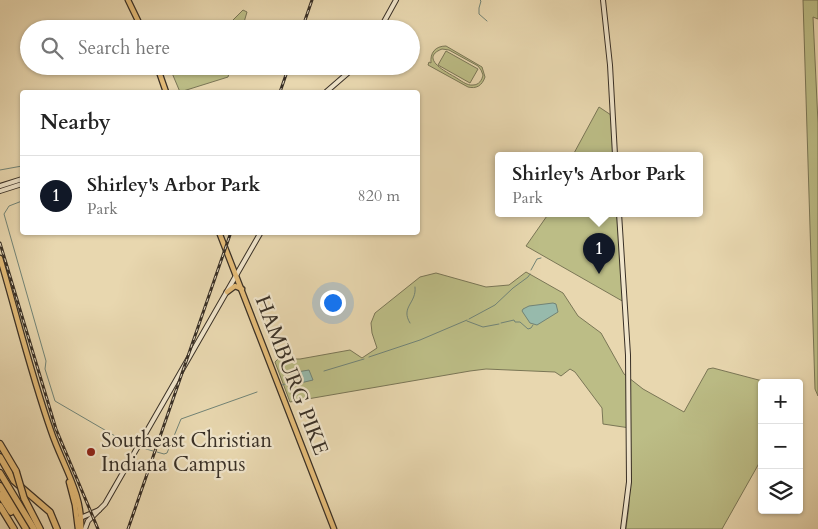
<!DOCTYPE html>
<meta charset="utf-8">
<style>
:root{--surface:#fff;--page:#f6f6f6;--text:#222;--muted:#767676;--line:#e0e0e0;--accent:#111827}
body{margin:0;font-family:Cardo,serif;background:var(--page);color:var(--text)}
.controls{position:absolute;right:15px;bottom:15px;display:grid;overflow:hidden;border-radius:5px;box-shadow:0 1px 4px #0004}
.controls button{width:45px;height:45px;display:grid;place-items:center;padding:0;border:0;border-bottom:1px solid var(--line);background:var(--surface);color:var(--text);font:25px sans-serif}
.you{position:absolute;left:332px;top:302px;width:18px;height:18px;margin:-12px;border:4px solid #fff;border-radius:50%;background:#1a73e8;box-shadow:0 0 0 8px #1a73e833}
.badge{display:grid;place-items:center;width:32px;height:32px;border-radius:50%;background:var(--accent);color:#fff;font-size:16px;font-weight:700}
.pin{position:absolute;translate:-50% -41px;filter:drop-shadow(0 1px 2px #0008)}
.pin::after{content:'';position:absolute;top:26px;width:18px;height:15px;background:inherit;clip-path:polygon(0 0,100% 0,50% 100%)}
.popup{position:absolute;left:495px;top:152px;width:208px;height:65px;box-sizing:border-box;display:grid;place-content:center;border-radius:5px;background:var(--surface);filter:drop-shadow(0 1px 4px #0005);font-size:16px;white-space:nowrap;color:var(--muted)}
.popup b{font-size:19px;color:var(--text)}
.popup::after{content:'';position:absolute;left:50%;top:100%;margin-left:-10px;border:10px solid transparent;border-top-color:var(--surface)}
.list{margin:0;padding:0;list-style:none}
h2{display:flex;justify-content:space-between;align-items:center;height:65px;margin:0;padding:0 20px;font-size:21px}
h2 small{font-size:16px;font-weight:400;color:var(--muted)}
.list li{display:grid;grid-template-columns:32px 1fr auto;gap:15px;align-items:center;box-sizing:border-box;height:80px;padding:0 20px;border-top:1px solid var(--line)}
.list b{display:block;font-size:19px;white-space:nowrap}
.list p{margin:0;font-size:16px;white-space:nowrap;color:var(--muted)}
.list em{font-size:16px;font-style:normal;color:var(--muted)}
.icon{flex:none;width:28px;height:28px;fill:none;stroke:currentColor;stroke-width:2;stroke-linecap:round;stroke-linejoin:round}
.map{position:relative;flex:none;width:818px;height:529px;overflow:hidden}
.search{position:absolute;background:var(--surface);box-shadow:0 1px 4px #0004;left:20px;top:20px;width:400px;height:55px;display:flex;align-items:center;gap:12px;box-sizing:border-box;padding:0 18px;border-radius:28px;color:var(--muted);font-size:19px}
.panel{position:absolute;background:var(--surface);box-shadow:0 1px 4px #0004;left:20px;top:90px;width:400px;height:145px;border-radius:5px}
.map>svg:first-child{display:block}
.green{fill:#bcbd86;stroke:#7a7656;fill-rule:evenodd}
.water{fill:#97baac;stroke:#718376}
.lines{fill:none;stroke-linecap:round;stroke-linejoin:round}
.stream{stroke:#718376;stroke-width:1}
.secondary-casing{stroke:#393026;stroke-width:6}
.primary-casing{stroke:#393026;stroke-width:7}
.highway-casing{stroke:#393026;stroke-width:8}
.secondary{stroke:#f0e5cb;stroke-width:4}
.primary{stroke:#e4bc78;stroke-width:4.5}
.highway{stroke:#e4bc78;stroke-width:5.5}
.rail-casing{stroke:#393026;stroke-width:3}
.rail{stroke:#f0e5cb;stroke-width:1;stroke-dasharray:4;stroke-linecap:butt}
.highway-bridge-casing{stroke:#393026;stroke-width:8;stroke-linecap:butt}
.highway-bridge{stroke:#e4bc78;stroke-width:5.5}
.poi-dot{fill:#8f2418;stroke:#f0e5cb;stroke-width:2}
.labels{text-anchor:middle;stroke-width:4.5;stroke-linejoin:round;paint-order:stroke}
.street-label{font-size:21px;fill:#393026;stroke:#f0e5cb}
.poi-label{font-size:21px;fill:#393026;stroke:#f0e5cb;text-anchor:start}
</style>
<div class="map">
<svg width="818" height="529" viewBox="0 0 818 529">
<rect width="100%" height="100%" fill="#e8d7af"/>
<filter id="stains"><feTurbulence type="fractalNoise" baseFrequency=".004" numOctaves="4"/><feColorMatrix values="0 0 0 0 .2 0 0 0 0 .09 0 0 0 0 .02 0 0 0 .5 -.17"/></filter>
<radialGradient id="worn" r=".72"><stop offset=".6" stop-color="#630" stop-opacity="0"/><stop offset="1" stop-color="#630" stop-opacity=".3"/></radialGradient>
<!-- green -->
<g class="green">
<polygon points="803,0 818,0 818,19 813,17 818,123 818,396 815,389"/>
<polygon points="243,10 247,12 242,29 224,29"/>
<path d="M446,46L482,67L485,77C482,86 476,89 468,87L428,65L429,62L431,63C430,53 435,46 446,46ZM442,49L449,50L478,66L481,70L483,75C482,80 479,85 473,85C467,86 460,80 455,77C446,72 419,58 442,49Z"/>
<polygon points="446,51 478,69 470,83 438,65"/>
<polygon points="187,66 231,66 228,77 180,92 172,73"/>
<polygon points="599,107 611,115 614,155 573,155"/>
<polygon points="549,213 618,213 624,302 526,246"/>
<polygon points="526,272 563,293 578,316 601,333 624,374 643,389 684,412 708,369 713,368 770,383 762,383 762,458 722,529 626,529 629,506 630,428 603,424 602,408 575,372 570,369 561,376 555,372 486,369 470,371 290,402 275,362 278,359 300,359 350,350 362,358 377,348 372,333 371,323 375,313 420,277 436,273 486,287 509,285"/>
</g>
<!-- water -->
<g class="water">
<polygon points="553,303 556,304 558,312 537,325 530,323 522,311 523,309 529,306"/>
<polygon points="291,370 297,372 309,370 313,380 292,385 290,382"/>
</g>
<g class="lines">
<!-- stream -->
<g class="stream">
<polyline points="480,0 481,1 479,8 479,14 487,21"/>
<polyline points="0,170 22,166"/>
<polyline points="22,201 9,206 4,214 46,361 45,369 55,401 134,447"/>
<polyline points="531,270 537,259 541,258"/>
<polyline points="469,319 495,305 513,288 528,277 530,274"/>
<polyline points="467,321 483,327 499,324"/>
<path d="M410,323C400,307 417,303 415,287"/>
<polyline points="501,323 514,320 515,322 520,322 528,329 531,328 533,325"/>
<polyline points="369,357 420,340 467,320"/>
<polyline points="324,371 364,359"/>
<polyline points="282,385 292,382"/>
<polyline points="143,448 153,451"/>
<polyline points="157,452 164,454 167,453 181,419 257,392"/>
</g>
<defs>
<g id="secondary">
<polyline points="603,0 610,65 615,155"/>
<polyline points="380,29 396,0"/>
<polyline points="326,92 356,66"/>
<polyline points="0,186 22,179"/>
<polyline points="0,191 22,184"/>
<polyline points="619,213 628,355 629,482 623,529"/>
<polyline points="78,519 99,510"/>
<polyline points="85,529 88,521 105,504 261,232"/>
</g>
<g id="primary">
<polyline points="128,0 142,29"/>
<polyline points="157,66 166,92"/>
<polyline points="219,232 334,529"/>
<path d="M0,258C17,316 31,374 51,431C62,464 83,494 81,529"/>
<polyline points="227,292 235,286 242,289"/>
<polyline points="69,482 75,505 78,529"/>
</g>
<g id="highway">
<polyline points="0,444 16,471"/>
<polyline points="0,457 14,481 50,512 57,529"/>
<polyline points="0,473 34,529"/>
<polyline points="0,486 26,529"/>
<polyline points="0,495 11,512"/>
<polyline points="24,498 40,529"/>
<polyline points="0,506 14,529"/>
</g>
</defs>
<!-- secondary casing -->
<use href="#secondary" class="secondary-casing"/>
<!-- primary casing -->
<use href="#primary" class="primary-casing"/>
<!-- highway casing -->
<use href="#highway" class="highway-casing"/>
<!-- secondary -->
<use href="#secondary" class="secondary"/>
<!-- primary -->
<use href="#primary" class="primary"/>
<!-- highway -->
<use href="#highway" class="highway"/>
<defs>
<g id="rail">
<polyline points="302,29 312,0"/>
<polyline points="280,92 289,66"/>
<polyline points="0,243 56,429 98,529"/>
<polyline points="128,529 231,232"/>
</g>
</defs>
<!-- rail casing -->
<use href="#rail" class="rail-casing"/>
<!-- rail -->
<use href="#rail" class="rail"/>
<defs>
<polyline id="highway-bridge" points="16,471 24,498"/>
</defs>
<!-- highway-bridge casing -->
<use href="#highway-bridge" class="highway-bridge-casing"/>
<!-- highway-bridge -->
<use href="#highway-bridge" class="highway-bridge"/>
</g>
<!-- markers -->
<circle class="poi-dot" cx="91" cy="452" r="5"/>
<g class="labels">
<!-- street labels -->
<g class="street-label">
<text transform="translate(292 375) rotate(69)" y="7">HAMBURG PIKE</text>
</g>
<!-- poi labels -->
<g class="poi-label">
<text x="101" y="447">Southeast Christian<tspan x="101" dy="24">Indiana Campus</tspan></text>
</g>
</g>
<rect width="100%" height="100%" filter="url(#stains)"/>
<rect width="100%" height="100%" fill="url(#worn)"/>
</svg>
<div class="controls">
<button>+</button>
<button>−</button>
<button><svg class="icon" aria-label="layers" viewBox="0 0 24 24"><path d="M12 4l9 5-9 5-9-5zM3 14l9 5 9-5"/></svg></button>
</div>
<div class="you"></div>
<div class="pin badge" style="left:599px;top:274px">1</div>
<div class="popup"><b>Shirley's Arbor Park</b>Park</div>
<div class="search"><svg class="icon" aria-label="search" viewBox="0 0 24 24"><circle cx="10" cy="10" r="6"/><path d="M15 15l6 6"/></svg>Search here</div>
<section class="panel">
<h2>Nearby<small></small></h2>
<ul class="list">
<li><span class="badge">1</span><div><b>Shirley's Arbor Park</b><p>Park</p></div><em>820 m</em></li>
</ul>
</section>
</div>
